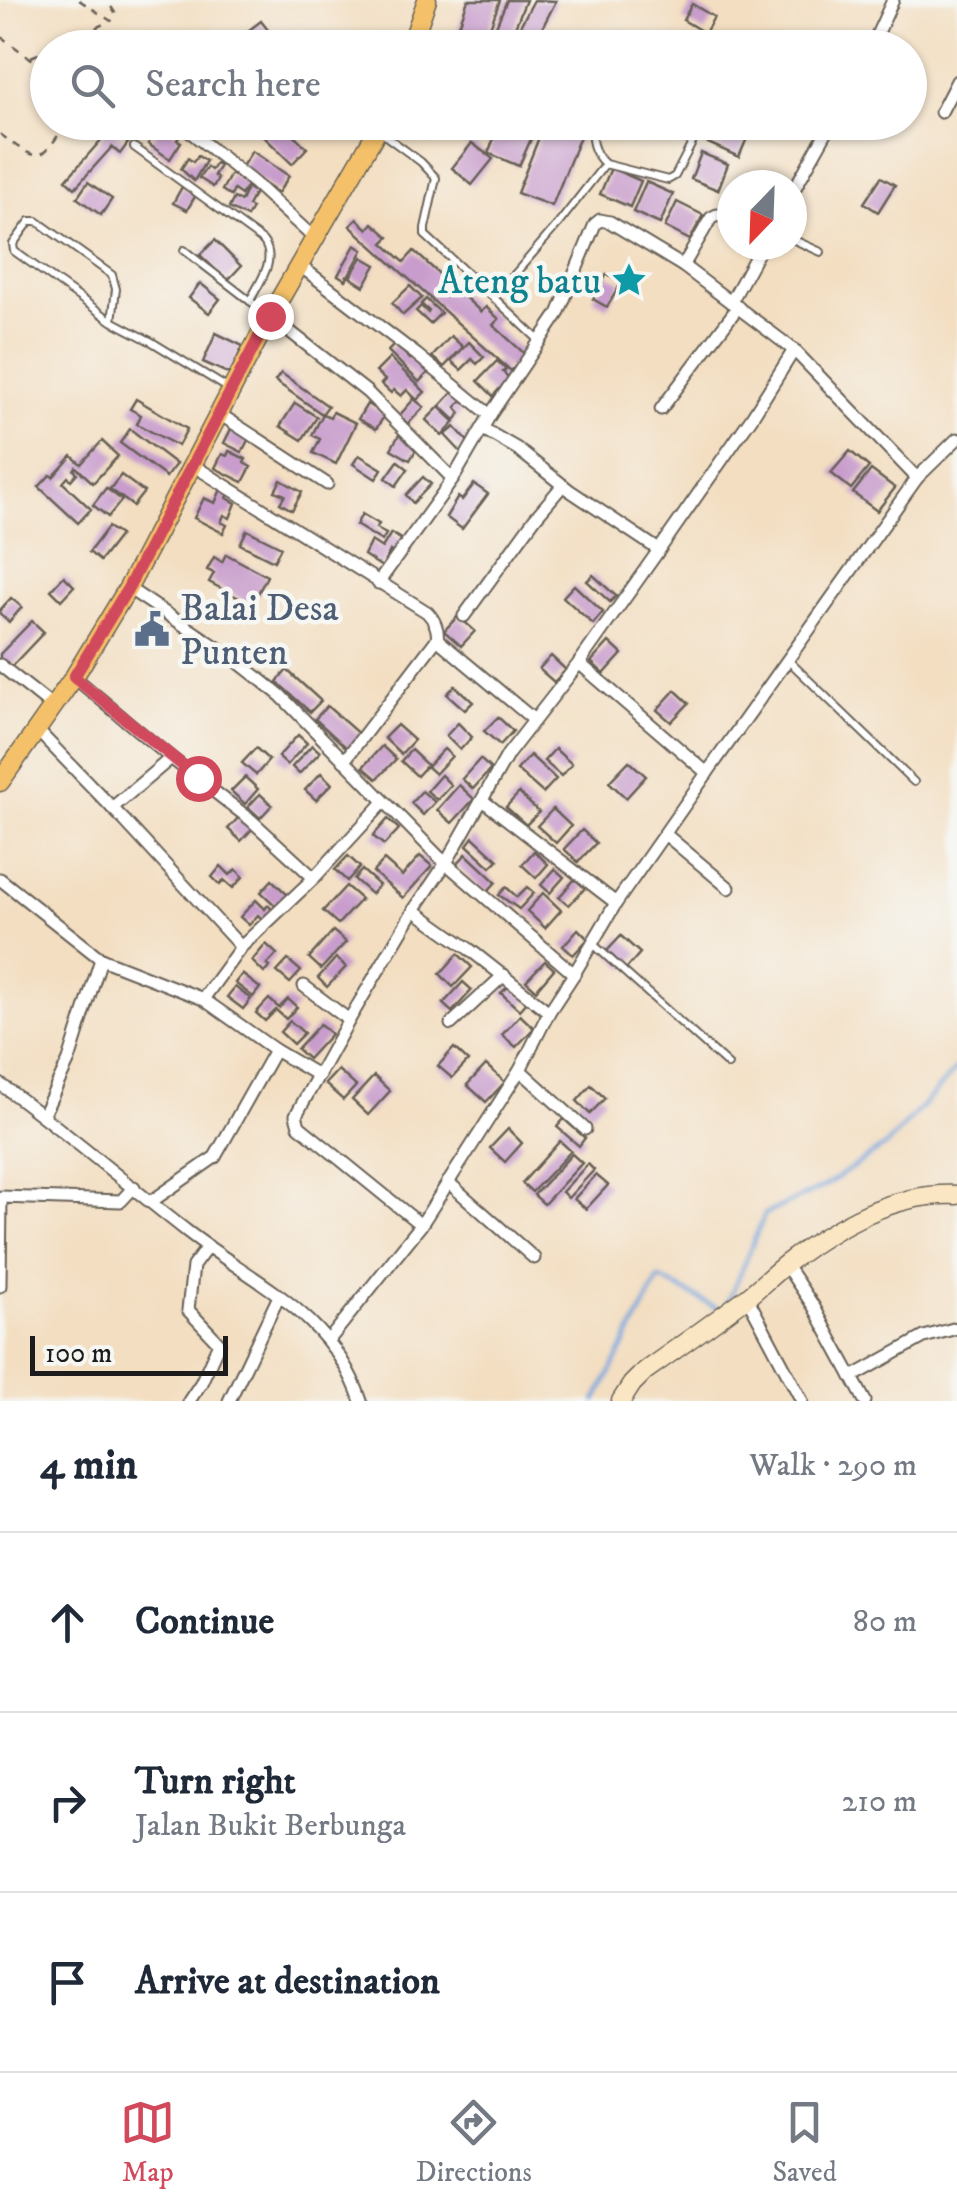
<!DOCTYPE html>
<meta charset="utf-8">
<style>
:root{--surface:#fff;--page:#f6f6f7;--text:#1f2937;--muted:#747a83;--line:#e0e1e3;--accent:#d1495b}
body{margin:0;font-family:"IM FELL DW Pica",serif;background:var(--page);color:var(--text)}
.compass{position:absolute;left:717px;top:170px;width:90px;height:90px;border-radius:50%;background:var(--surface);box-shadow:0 2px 8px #0004;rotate:203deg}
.scale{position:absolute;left:30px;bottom:25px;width:198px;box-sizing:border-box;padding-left:10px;border:5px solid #1c1c1c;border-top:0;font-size:28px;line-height:35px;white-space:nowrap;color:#1c1c1c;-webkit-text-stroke:8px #f6f6f2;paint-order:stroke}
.stop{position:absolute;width:30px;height:30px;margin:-22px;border:8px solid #d1495b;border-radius:50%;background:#fff}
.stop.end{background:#d1495b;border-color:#fff;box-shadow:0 2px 10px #0008}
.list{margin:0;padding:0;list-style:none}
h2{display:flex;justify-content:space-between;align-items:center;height:130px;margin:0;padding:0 40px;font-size:42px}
h2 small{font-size:32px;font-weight:400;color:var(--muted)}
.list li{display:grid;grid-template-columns:65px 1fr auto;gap:30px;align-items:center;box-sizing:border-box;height:180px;padding:0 40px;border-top:2px solid var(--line)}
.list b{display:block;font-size:38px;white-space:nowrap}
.list p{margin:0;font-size:32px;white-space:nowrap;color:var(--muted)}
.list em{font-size:32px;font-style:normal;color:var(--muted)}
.icon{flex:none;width:55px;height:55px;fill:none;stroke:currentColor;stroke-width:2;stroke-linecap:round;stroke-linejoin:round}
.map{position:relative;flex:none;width:957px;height:1401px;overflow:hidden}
.search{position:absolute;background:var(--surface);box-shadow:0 2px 8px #0004;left:30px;right:30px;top:30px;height:110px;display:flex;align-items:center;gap:25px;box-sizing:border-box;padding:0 35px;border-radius:55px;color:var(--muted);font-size:38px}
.sheet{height:670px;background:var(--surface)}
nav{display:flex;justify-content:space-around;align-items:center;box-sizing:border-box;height:140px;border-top:2px solid var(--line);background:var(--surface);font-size:28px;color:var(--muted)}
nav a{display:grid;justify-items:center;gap:5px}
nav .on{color:var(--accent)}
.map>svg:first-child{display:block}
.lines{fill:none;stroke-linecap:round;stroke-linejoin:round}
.stream{stroke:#72a4dd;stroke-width:4}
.building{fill:#c89ccc}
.lane-casing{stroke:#676056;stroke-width:10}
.street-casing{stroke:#676056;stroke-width:15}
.secondary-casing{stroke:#676056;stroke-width:21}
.primary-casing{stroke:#676056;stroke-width:21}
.path{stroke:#676056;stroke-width:2.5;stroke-dasharray:8 8;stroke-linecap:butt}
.lane{stroke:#fff;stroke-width:6}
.street{stroke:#fff;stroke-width:11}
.secondary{stroke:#fbe6c3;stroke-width:18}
.primary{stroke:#f4c16a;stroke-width:18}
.route{stroke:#d1495b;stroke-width:12}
.labels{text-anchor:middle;stroke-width:9;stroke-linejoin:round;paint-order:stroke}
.culture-label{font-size:38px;fill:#0d838f;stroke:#f6f6f2;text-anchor:end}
.service-label{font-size:38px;fill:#4e5e75;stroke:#f6f6f2;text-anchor:start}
</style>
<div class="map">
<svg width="957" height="1401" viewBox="0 0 957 1401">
<rect width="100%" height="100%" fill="#f6f6f2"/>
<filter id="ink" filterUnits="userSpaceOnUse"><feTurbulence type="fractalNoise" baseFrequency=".01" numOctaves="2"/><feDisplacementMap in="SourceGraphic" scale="20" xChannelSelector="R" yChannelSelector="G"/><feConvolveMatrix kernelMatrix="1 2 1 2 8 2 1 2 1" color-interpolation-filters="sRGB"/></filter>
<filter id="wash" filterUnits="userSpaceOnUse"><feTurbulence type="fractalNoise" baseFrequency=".0048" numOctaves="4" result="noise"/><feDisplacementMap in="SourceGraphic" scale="40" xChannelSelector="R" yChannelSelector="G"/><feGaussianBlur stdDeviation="2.25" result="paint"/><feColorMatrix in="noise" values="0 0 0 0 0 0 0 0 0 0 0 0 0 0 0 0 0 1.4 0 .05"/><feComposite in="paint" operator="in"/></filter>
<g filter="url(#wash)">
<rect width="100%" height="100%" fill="#f3dec1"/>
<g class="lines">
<!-- stream -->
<g class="stream">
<polyline points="727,1304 765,1214 823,1187 888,1144 957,1068"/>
<polyline points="596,1401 659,1278 719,1309"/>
</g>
</g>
<g id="blocks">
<!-- building -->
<g class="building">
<polygon points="468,0 500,0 486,39 509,48 451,48"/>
<polygon points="507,0 526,0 509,42 492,36"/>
<polygon points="534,0 556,1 537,38 519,28"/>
<polygon points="692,4 714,17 705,33 683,20"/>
<polygon points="261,21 278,43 272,48 248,48 240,37"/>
<polygon points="267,122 281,122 307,148 292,164 258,131"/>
<polygon points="545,122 567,122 583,129 552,206 517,193"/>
<polygon points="716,122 729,122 750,131 739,157 708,143"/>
<polygon points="161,125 180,135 177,140 181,142 170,159 148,144"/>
<polygon points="499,126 531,139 519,166 488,153"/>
<polygon points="109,128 128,143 120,154 112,147 75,188 66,180 102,139 100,138"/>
<polygon points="472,143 493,159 472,185 452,168"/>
<polygon points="252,151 289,176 278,193 241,168"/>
<polygon points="701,153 728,164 718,190 691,179"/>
<polygon points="198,156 206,161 194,181 181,169 188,158 193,162"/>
<polygon points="216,163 220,166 214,175 218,179 213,187 199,178 207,167 211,170"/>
<polygon points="611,168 641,181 630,207 600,194"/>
<polygon points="231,174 248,184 241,195 234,190 231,196 222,190"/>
<polygon points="881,177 895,185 878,212 864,203"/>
<polygon points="88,182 112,199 101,215 77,198"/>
<polygon points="646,182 673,194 660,224 633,212"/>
<polygon points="182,187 196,195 187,210 173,203"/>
<polygon points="247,188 255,192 248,206 252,208 247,217 229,208 234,198 241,201"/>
<polygon points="677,202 703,215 690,240 665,227"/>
<polygon points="357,219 368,229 373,223 389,237 383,243 404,262 414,251 481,312 486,307 499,319 493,325 526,355 511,371 350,226"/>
<polygon points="215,240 241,266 227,281 200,255"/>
<polygon points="355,245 363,250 348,276 346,275 348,277 346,280 338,275"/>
<polygon points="362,257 376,265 364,286 350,277"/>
<polygon points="607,274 622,282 607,307 593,299"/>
<polygon points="200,283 220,299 209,313 189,298"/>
<polygon points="410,286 422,298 403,315 392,303"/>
<polygon points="426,299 441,313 430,324 416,311 421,306 428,313 429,311 421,304"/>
<polygon points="216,333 243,346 230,374 203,362"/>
<polygon points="451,336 463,347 444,367 432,357"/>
<polygon points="469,342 484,357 477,364 472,359 461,370 451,361"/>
<polygon points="395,344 410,359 414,355 430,371 419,382 388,351"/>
<polygon points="390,358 425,392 417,400 407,390 401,396 394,390 391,393 381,384 385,380 376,372"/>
<polygon points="497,361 506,369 503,372 509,378 493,396 478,381"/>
<polygon points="281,373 328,406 322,414 275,381"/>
<polygon points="455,390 464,398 456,407 461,413 455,420 440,406"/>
<polygon points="136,399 187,429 178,446 137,424 141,415 130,409"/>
<polygon points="414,399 424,407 408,424 399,416"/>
<polygon points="295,403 317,417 302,440 280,426"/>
<polygon points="367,404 385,415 376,429 358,419"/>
<polygon points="439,407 455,422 442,436 426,420"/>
<polygon points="333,412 356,423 336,464 313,453 320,439 312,435 323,414 330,417"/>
<polygon points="232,427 250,436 242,452 224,443"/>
<polygon points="455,427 470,444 461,452 445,435"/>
<polygon points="130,429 176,464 166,477 120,443"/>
<polygon points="399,435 418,446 410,460 391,449"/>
<polygon points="102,441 118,456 93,483 76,467 74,470 77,473 71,480 68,477 63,483 91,509 78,523 39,487 50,475 53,477 72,456 81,464"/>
<polygon points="229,451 246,459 244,463 251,467 243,482 215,468 222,454 227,456"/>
<polygon points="850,451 869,467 851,489 831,473"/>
<polygon points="359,455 382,469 376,479 353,464"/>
<polygon points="398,461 408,469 396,486 386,478"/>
<polygon points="871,470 895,488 877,511 853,493"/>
<polygon points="121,475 144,492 133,506 110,489"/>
<polygon points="423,477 431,484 413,503 406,495"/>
<polygon points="281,480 302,492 292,510 280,503 285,495 275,491"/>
<polygon points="474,484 488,494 462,529 446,517 458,497 462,500"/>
<polygon points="222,487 230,491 227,498 236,503 230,518 224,515 221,522 227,525 223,533 194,518 204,498 215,503"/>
<polygon points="106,488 122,500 108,517 93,505"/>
<polygon points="362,514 379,524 376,528 386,534 382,541 356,525"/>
<polygon points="108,527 120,535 100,561 89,552"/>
<polygon points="247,530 281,547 274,561 240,544"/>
<polygon points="391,533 402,540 394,554 390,551 382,567 364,555 371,541 382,548"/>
<polygon points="226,554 267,576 252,605 209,582 214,573 207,570 214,557 222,562"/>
<polygon points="593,575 616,596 610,602 587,581"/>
<polygon points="64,576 74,586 61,600 51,590"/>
<polygon points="574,585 603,612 593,624 563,597"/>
<polygon points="11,598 22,607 9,622 0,614 0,610"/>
<polygon points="458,616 475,631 461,646 444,631"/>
<polygon points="32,621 44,632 9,669 0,660 0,654"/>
<polygon points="609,642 622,654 604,674 591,662"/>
<polygon points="551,656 566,670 554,682 539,669"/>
<polygon points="287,670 321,701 310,712 277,682"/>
<polygon points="455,686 473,702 465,710 447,694"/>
<polygon points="675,690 689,703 671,722 657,710"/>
<polygon points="327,706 361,736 348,749 315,719"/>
<polygon points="498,717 513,731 500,745 484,731"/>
<polygon points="458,723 472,737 460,750 446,736"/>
<polygon points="397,725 414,740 401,754 384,738"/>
<polygon points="298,735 307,743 287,765 278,757"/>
<polygon points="312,745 320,752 299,774 292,767"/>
<polygon points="382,746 396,759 377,779 363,767"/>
<polygon points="256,748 269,760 256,775 242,763"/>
<polygon points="444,749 452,756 435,774 427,767"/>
<polygon points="555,749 572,764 561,776 544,761"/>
<polygon points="411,750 427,765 417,776 401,761"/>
<polygon points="530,755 556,779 543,793 517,770"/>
<polygon points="480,759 491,769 473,789 462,779"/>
<polygon points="629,761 646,776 626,798 609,782"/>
<polygon points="321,773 332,784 316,800 305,790"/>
<polygon points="441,775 451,785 437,800 427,791"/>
<polygon points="245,777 258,789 245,804 231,791"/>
<polygon points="459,785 474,799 452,823 437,810"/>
<polygon points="422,791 435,802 423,815 411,803"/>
<polygon points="519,793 539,812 526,825 506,807"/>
<polygon points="260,794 272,805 260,818 248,807"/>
<polygon points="553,809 571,826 556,843 537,826"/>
<polygon points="239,817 252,829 241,841 228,829"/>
<polygon points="388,819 399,829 384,845 373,836"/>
<polygon points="582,830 596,843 578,862 564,849"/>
<polygon points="473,837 498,860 491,867 467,845"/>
<polygon points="534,851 548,864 536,878 522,865"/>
<polygon points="466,854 496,882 486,893 456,865"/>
<polygon points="348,856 360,867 347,881 335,870"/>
<polygon points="420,856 432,866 403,898 373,872 384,860 402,876"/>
<polygon points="221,866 230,875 236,869 243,877 233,888 224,880 220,885 212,877"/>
<polygon points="555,869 564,877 550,893 541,885"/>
<polygon points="362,870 379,885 371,894 354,879"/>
<polygon points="575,879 585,888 569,905 559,897"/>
<polygon points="272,880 291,898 280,910 261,892"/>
<polygon points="346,886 361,899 338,924 323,911"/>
<polygon points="506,887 517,897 527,887 534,893 519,909 499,895"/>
<polygon points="543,893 561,910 545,928 527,911"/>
<polygon points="256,900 265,909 268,905 274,912 264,921 258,915 249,925 240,917"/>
<polygon points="578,929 588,939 573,955 563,946"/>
<polygon points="333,931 346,942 321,969 309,958"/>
<polygon points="621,936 640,953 626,969 607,951"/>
<polygon points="266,944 277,954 267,965 270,967 264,973 252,961"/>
<polygon points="458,954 472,967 453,987 440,974"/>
<polygon points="336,958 346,967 327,987 318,978"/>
<polygon points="288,960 301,971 290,983 277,972"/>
<polygon points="545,961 554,969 536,990 526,981"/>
<polygon points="242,974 260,988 253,997 235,983"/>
<polygon points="463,982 472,990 452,1012 443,1004"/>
<polygon points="510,985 528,1000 519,1010 501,993"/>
<polygon points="235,987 251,999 243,1009 227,997"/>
<polygon points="269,999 279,1008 288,999 297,1007 286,1019 276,1010 265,1021 256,1013"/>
<polygon points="520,1015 534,1028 516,1047 502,1035"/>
<polygon points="290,1021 304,1033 293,1044 280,1032"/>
<polygon points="320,1024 331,1034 308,1059 297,1049"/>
<polygon points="454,1048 468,1061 452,1078 438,1066"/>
<polygon points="486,1065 505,1082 486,1102 467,1085"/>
<polygon points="338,1070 356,1086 343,1100 325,1084"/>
<polygon points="374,1076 390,1091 368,1115 352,1100"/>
<polygon points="591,1085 605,1098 590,1114 577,1101"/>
<polygon points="564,1119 585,1138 579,1146 557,1127"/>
<polygon points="508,1129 522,1143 505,1162 490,1148"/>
<polygon points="560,1141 571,1151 532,1192 522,1183"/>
<polygon points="572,1154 582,1163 544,1204 534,1195"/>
<polygon points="588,1164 594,1170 568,1198 562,1192"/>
<polygon points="596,1175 608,1185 586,1209 574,1199"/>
</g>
</g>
</g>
<g filter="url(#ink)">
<use href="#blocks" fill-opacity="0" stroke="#676056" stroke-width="2.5"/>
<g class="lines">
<defs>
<g id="lane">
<path d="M572,48L575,40C588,36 597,39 609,48"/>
<path d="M591,122C591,139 592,152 605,164"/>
<polyline points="379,131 421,162 436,178 425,228 425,235 494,298 559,223 605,164 668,180 675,176 703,122"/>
<path d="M134,147L263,241C278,260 259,282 250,301L268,314"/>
<polyline points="792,239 821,252"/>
<polyline points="184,250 250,301"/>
<polyline points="494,298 540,341"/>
<polyline points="112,321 116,289 112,275 37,221 30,221 13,244 14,251 112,321 152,342 229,389"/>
<polyline points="789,661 914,782"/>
<polyline points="592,943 728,1065"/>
</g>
<g id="street">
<polyline points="871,48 893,0"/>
<polyline points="941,112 957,81"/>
<polyline points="178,122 254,183 314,238"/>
<polyline points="792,193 832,122"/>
<polyline points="299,265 417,355 490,415"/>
<polyline points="683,266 711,218 717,215 732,220"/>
<polyline points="731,302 762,245"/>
<polyline points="270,316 367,392 453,479"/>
<polyline points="661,409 738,307"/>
<polyline points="218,413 327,484"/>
<path d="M191,464L427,612C434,619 439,630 437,639L344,761"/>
<polyline points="659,550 752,417 794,350"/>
<polyline points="378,583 453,479 490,415 558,314 595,224 600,220 610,222 683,266 794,350 917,478"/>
<polyline points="128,588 233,658 280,695 439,857 574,974 549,1012 520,1070 421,1225 329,1340"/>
<polyline points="464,616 535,518 563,485"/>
<polyline points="437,639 534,720"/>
<polyline points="579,663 707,773 917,478 957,439"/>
<polyline points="0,665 53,707"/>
<polyline points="74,677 171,758 251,820 314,878"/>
<polyline points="38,731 124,820 241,947"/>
<polyline points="482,800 616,903"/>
<polyline points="112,808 171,758"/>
<polyline points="665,834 729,888"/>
<polyline points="0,879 101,959 69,1060 43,1115"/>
<polyline points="414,910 469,949 549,1012"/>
<polyline points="101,959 203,999 275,1050 319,1076"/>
<polyline points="574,974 616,903 707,773"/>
<polyline points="304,986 349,1020"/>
<polyline points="203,999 241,947 314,878 384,802"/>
<polyline points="451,1024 504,975"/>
<polyline points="520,1070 585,1129"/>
<path d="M0,1084C65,1131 125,1183 188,1232C256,1284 331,1313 361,1401"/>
<polyline points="448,1182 534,1258"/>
<polyline points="152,1201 215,1157 275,1050"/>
<polyline points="421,1225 299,1126 296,1115 349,1020 414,910 446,863 508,754 579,663 659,550 569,490 516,448 483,429"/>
<polyline points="785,1264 814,1307 865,1401"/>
<polyline points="0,1286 1,1197 121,1201 134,1187"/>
<polyline points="747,1297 802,1401"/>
<polyline points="852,1377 924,1337 957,1328"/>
<polyline points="189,1401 201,1383 219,1343 188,1310 193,1266 208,1246"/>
<polyline points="229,1401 279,1296"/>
</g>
<path id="secondary" d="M621,1401L632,1384L645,1371C679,1347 713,1323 746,1298C760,1287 773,1274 787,1263C836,1226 894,1192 957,1195"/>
<g id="primary">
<polyline points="410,48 427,0"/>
<polyline points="0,782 74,677 128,588 270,316 382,122"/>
</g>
</defs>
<!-- lane casing -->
<use href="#lane" class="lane-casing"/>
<!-- street casing -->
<use href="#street" class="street-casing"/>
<!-- secondary casing -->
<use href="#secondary" class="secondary-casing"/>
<!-- primary casing -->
<use href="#primary" class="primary-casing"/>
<!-- path -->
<g class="path">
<polyline points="79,0 111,21 115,19 115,13 107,0"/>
<polyline points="0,36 48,71"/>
<polyline points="52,48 108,22"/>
<polyline points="31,57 48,50"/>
<path d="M0,134C40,164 40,163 67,122"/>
</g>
<!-- lane -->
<use href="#lane" class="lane"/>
<!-- street -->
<use href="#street" class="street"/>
<!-- secondary -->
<use href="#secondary" class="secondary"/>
<!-- primary -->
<use href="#primary" class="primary"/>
</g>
</g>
<g class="lines" filter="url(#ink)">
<!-- route -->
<polyline class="route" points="198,778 74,677 128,588 270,316"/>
</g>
<!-- icons -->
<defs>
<symbol id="sight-bare" viewBox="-9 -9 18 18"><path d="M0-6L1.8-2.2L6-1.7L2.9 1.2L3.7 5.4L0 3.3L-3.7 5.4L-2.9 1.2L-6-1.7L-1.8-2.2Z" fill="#0f9aa8" stroke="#f6f6f2" stroke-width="2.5" paint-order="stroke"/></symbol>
<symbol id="civic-bare" viewBox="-9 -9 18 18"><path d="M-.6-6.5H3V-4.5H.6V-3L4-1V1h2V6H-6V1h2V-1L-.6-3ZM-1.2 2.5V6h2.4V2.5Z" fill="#5c6f8a" stroke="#f6f6f2" stroke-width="2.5" paint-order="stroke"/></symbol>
</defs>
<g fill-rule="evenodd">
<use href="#sight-bare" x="604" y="255" width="50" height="50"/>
<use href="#civic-bare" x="127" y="604" width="50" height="50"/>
</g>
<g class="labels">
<!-- culture labels -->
<g class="culture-label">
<text x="601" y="293">Ateng batu</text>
</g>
<!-- service labels -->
<g class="service-label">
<text x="180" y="620">Balai Desa<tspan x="180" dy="44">Punten</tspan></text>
</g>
</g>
</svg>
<svg class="compass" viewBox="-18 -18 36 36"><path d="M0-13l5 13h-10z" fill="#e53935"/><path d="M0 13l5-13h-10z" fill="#747a83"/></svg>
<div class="scale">100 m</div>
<div class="stop" style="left:198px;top:778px"></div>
<div class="stop end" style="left:270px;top:316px"></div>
<div class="search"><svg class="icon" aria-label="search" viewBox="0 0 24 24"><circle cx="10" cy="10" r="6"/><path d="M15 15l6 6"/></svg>Search here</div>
</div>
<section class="sheet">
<h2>4 min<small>Walk · 290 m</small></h2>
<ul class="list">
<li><svg class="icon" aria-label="ahead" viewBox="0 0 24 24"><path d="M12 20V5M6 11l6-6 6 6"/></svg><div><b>Continue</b></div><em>80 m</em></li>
<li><svg class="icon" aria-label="right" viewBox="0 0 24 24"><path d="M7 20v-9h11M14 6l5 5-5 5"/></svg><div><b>Turn right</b><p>Jalan Bukit Berbunga</p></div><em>210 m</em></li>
<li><svg class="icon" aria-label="arrive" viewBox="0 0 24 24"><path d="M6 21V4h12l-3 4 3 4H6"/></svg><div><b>Arrive at destination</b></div></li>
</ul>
</section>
<nav>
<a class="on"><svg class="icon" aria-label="map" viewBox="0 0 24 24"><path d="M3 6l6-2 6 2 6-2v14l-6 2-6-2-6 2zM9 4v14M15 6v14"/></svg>Map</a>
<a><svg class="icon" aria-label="directions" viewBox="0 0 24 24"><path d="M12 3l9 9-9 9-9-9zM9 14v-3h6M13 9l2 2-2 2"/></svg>Directions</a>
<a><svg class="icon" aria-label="saved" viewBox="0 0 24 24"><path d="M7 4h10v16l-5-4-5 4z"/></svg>Saved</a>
</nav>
